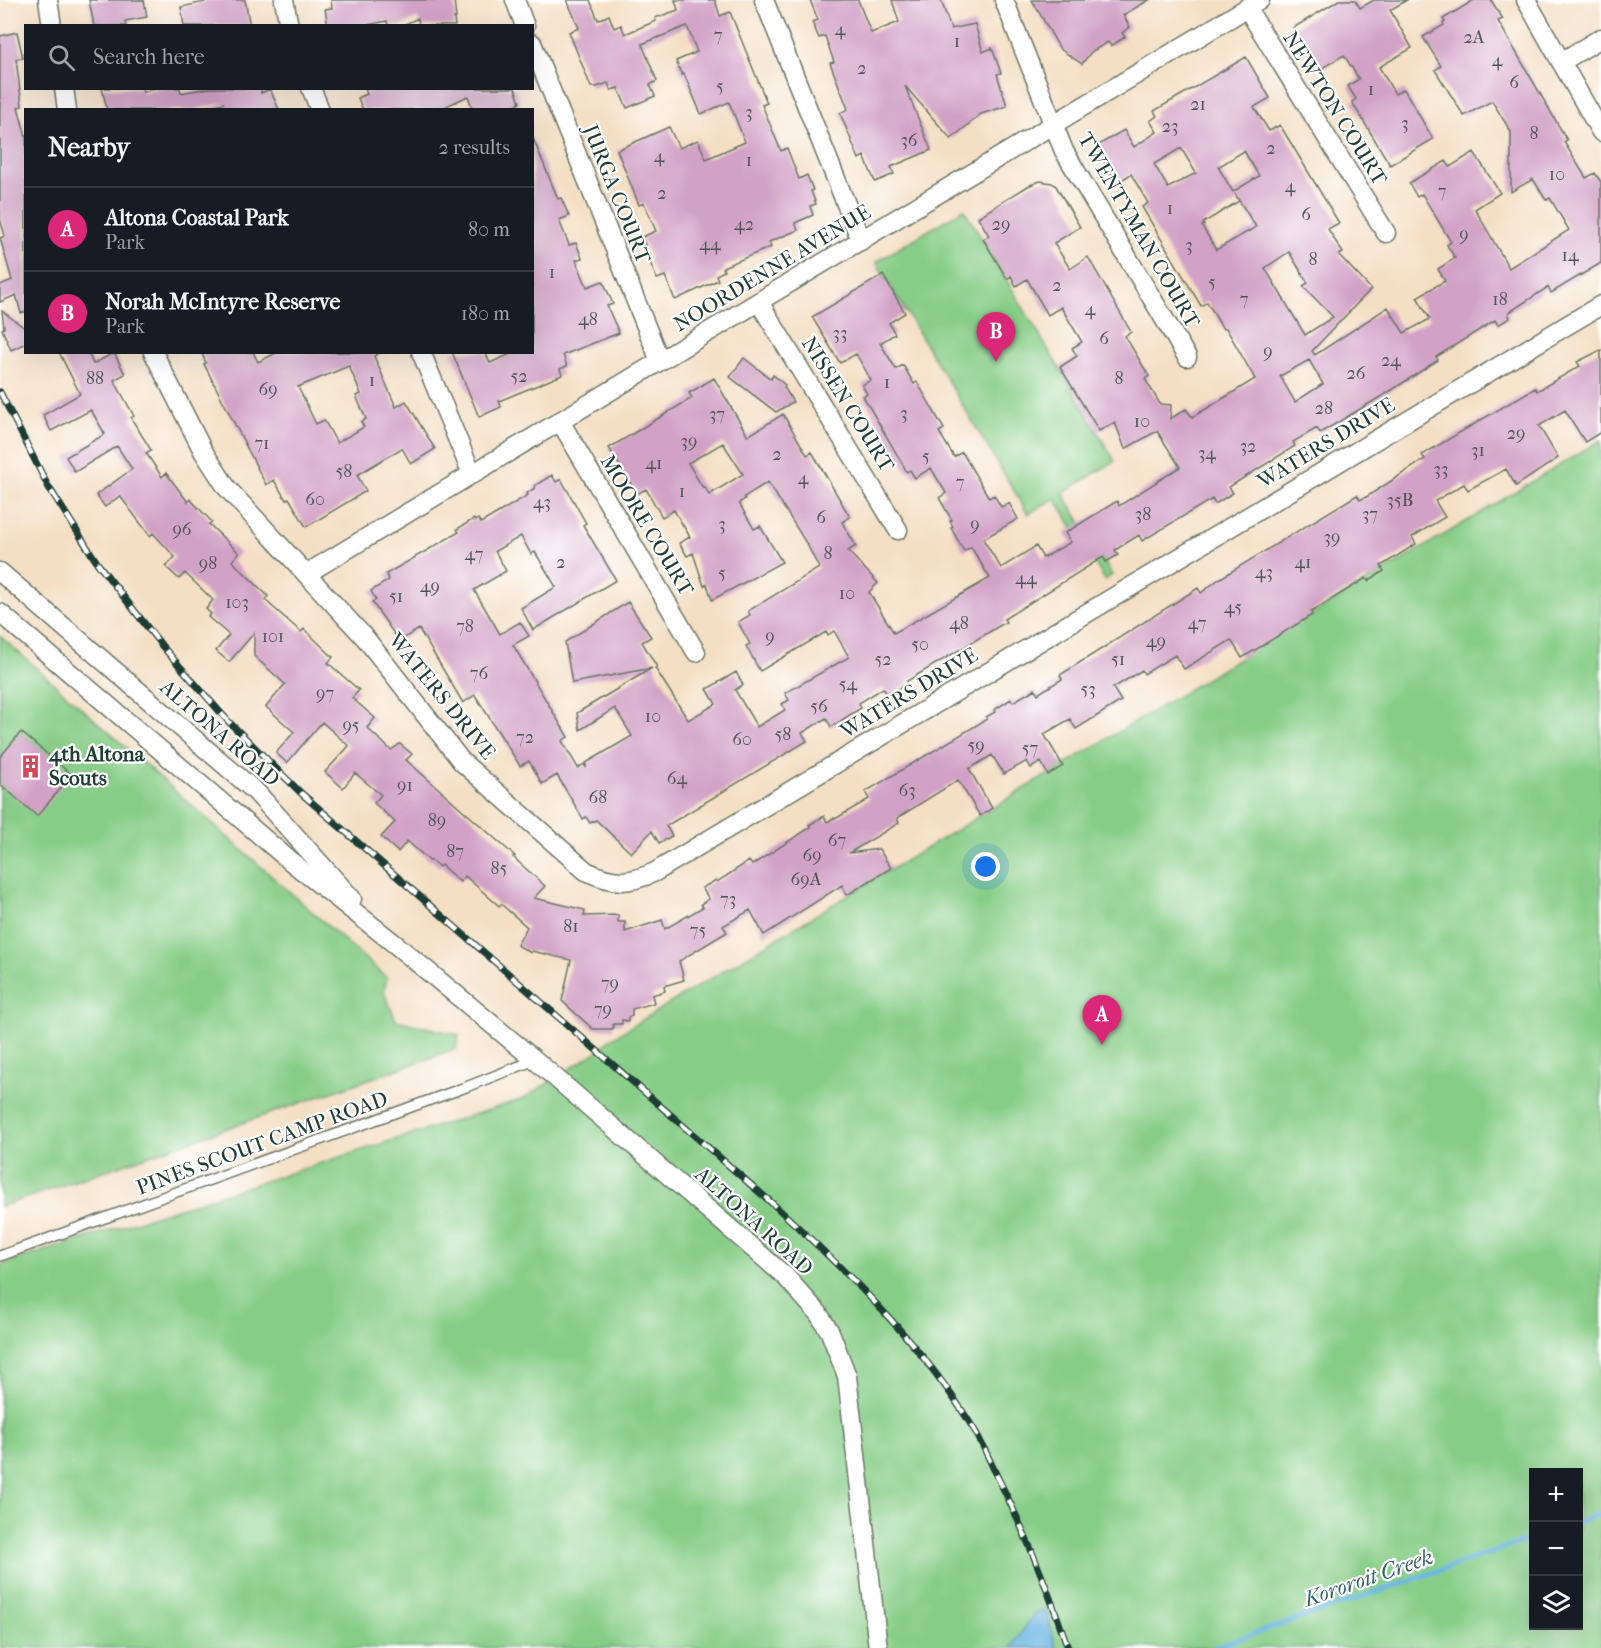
<!DOCTYPE html>
<meta charset="utf-8">
<style>
:root{--surface:#171b24;--page:#242831;--text:#f1f3f6;--muted:#9ea1a6;--line:#363941;--accent:#db2777}
body{margin:0;font-family:"IM FELL French Canon",serif;background:var(--page);color:var(--text)}
.controls{position:absolute;right:18px;bottom:18px;display:grid;overflow:hidden;border-radius:0px;box-shadow:0 6px 24px #0002}
.controls button{width:54px;height:54px;display:grid;place-items:center;padding:0;border:0;border-bottom:2px solid var(--line);background:var(--surface);color:var(--text);font:30px sans-serif}
.you{position:absolute;left:986px;top:867px;width:21px;height:21px;margin:-15px;border:4px solid #fff;border-radius:50%;background:#1a73e8;box-shadow:0 0 0 9px #1a73e833}
.badge{display:grid;place-items:center;width:39px;height:39px;border-radius:50%;background:var(--accent);color:#fff;font-size:20px;font-weight:700}
.pin{position:absolute;translate:-50% -50px;filter:drop-shadow(0 2px 3px #0008)}
.pin::after{content:'';position:absolute;top:32px;width:21px;height:18px;background:inherit;clip-path:polygon(0 0,100% 0,50% 100%)}
.list{margin:0;padding:0;list-style:none}
h2{display:flex;justify-content:space-between;align-items:center;height:78px;margin:0;padding:0 24px;font-size:26px}
h2 small{font-size:20px;font-weight:400;color:var(--muted)}
.list li{display:grid;grid-template-columns:39px 1fr auto;gap:18px;align-items:center;box-sizing:border-box;height:84px;padding:0 24px;border-top:2px solid var(--line)}
.list b{display:block;font-size:22px;white-space:nowrap}
.list p{margin:0;font-size:20px;white-space:nowrap;color:var(--muted)}
.list em{font-size:20px;font-style:normal;color:var(--muted)}
.icon{flex:none;width:33px;height:33px;fill:none;stroke:currentColor;stroke-width:2;stroke-linecap:round;stroke-linejoin:round}
.map{position:relative;flex:none;width:1601px;height:1648px;overflow:hidden}
.search{position:absolute;background:var(--surface);box-shadow:0 6px 24px #0002;left:24px;top:24px;width:510px;height:66px;display:flex;align-items:center;gap:15px;box-sizing:border-box;padding:0 21px;border-radius:0px;color:var(--muted);font-size:22px}
.panel{position:absolute;background:var(--surface);box-shadow:0 6px 24px #0002;left:24px;top:108px;width:510px;height:246px;border-radius:0px}
.map>svg:first-child{display:block}
.green{fill:#87cd87;stroke:#53855e;stroke-width:1.5;fill-rule:evenodd}
.water{fill:#6bb6e4;stroke:#457a8c;stroke-width:1.5}
.lines{fill:none;stroke-linecap:round;stroke-linejoin:round}
.stream{stroke:#6bb6e4;stroke-width:5}
.building{fill:#d1a1c6;fill-rule:evenodd}
.lane-casing{stroke:#6a7666;stroke-width:12}
.street-casing{stroke:#6a7666;stroke-width:21}
.lane{stroke:#fff;stroke-width:9}
.street{stroke:#fff;stroke-width:18}
.rail-casing{stroke:#1f3d34;stroke-width:7}
.rail{stroke:#fff;stroke-width:4.5;stroke-dasharray:14;stroke-linecap:butt}
.labels{text-anchor:middle;stroke-width:4.5;stroke-linejoin:round;paint-order:stroke}
.number-label{font-size:18px;fill:#4c5658}
.street-label{font-size:21px;fill:#1f3d34;stroke:#fff}
.poi-label{font-size:21px;font-weight:bold;fill:#1f3d34;stroke:#fff;text-anchor:start}
.water-label{font-size:22px;font-style:italic;fill:#366169;stroke:#fff}
</style>
<div class="map">
<svg width="1601" height="1648" viewBox="0 0 1601 1648">
<rect width="100%" height="100%" fill="#fff"/>
<filter id="ink" filterUnits="userSpaceOnUse"><feTurbulence type="fractalNoise" baseFrequency=".0167" numOctaves="2"/><feDisplacementMap in="SourceGraphic" scale="12" xChannelSelector="R" yChannelSelector="G"/><feConvolveMatrix kernelMatrix="1 2 1 2 8 2 1 2 1" color-interpolation-filters="sRGB"/></filter>
<filter id="wash" filterUnits="userSpaceOnUse"><feTurbulence type="fractalNoise" baseFrequency=".008" numOctaves="4" result="noise"/><feDisplacementMap in="SourceGraphic" scale="24" xChannelSelector="R" yChannelSelector="G"/><feGaussianBlur stdDeviation="1.35" result="paint"/><feColorMatrix in="noise" values="0 0 0 0 0 0 0 0 0 0 0 0 0 0 0 0 0 1.4 0 .05"/><feComposite in="paint" operator="in"/></filter>
<g filter="url(#wash)">
<rect width="100%" height="100%" fill="#f4dfc4"/>
<!-- green -->
<g class="green">
<polygon points="964,209 1115,461 1063,493 1112,575 1105,580 1055,498 1028,514 876,262"/>
<path d="M1601,440V1648H0V1265L523,1099L598,1051L609,1040ZM1534,1472H1578V1626H1534Z"/>
<polygon points="0,636 387,978 384,992 396,1020 459,1035 456,1049 0,1207"/>
</g>
<!-- water -->
<polygon class="water" points="1046,1609 1056,1648 1011,1648 1034,1614"/>
<g class="lines">
<!-- stream -->
<g class="stream">
<polyline points="1578,1522 1601,1514"/>
<polyline points="1213,1648 1534,1538"/>
</g>
</g>
<g id="blocks">
<!-- building -->
<g class="building">
<polygon points="89,0 144,0 147,17 125,21 126,26 94,26"/>
<polygon points="205,0 245,0 250,26 184,26 181,7 205,2"/>
<polygon points="331,0 454,0 456,18 454,18 455,26 419,26 418,18 401,26 388,26 387,21 363,26 328,26 325,9 332,8"/>
<polygon points="567,0 590,0 598,20 609,15 614,28 621,25 625,34 656,21 655,18 678,10 675,0 715,0 720,16 730,12 767,103 762,105 781,151 787,148 799,179 807,175 813,190 811,191 816,204 810,206 813,215 795,223 798,230 769,242 771,247 723,267 724,271 716,275 718,280 675,300 665,276 657,279 648,258 650,258 642,237 656,231 644,203 639,205 617,150 669,127 679,148 698,140 706,159 745,142 729,102 701,114 684,74 682,75 676,61 697,52 687,26 642,44 657,81 650,85 655,96 627,108 618,88 611,90 608,83 597,87 591,87 569,32 579,28"/>
<polygon points="810,0 858,0 871,33 899,22 892,0 941,0 951,29 975,24 983,52 992,48 1001,73 997,74 1007,106 981,114 951,139 905,86 931,150 891,167 894,174 875,182 864,156 859,159 840,113 848,109 830,63 834,62 825,36 819,38 812,22 818,20"/>
<polygon points="1032,0 1149,0 1123,15 1130,27 1122,33 1125,37 1111,46 1108,42 1091,52 1082,64 1060,49"/>
<polygon points="1339,0 1355,0 1360,8 1374,0 1407,0 1390,10 1412,48 1379,67 1395,94 1404,89 1433,139 1390,165 1352,102 1356,99 1348,86 1359,79 1344,55 1319,70 1293,28"/>
<path d="M1474,0H1491L1503,19L1498,21L1567,140L1564,142L1586,178L1595,173L1601,182V263L1551,293L1548,287L1508,313L1510,318L1498,325L1495,320L1436,357L1438,360L1392,390L1320,433L1317,428L1293,442L1295,446L1229,487L1233,493L1215,504L1212,499L1142,541L1139,535L1115,550L1118,555L1106,562L1103,557L1004,619L1006,622L907,681L908,683L888,696L883,688L859,703L861,708L831,727L826,718L802,733L807,741L666,826L672,836L659,843L652,831L631,853L596,820L590,823L586,817L583,819L557,775L542,784L529,761L520,766L475,695L463,703L419,629L399,641L372,602L376,600L371,591L389,580L386,574L459,532L457,529L474,519L475,521L478,519L481,523L496,514L528,495L527,493L535,488L534,486L552,475L556,482L561,479L586,523L583,525L616,580L533,630L521,608L556,587L535,552L531,554L521,536L495,551L506,571L474,590L500,634L520,622L529,636L513,645L568,737L562,741L578,768L584,764L586,768V763L632,736L615,708L580,730L577,713L652,668L572,683L565,642L628,602L651,637L642,642L657,667L655,668L688,720L716,704L707,689L736,672L743,685L735,690L757,727L785,710L782,704L789,700L785,693L849,657L834,631L828,635L826,632L760,671L746,646L750,644L738,622L750,615L748,611L819,568L808,546L768,482L744,497L745,499L739,503L754,529L760,526L782,562L712,600L707,584L704,586L693,553L687,556L679,543L690,537L674,510L662,517L646,489L637,494L609,448L692,398L689,393L714,378L748,436L783,414L807,455L812,452L850,517L842,522L856,546L848,551L878,583L869,592L894,633L990,578L971,547L964,551L951,528L953,527L950,521L952,520L939,498L946,493L931,468L915,478L910,470L907,472L899,458L863,396L867,394L862,385L871,380L856,354L840,363L812,317L883,275L905,313L889,323L895,334L880,343L896,369L903,365L914,384L917,382L944,429L939,432L954,457L962,452L989,498L994,495L1001,507L1009,503L1018,519L983,539L1001,568L1036,546L1043,558L1071,542L1065,533L1117,501L1119,506L1180,467L1157,431L1125,449L1115,422L1099,431L1060,367L1077,356L1072,348L1082,342L1061,307L1048,315L1027,279L1016,286L1011,276L1007,279L983,239L989,236L978,217L1028,186L1040,181L1052,183L1056,186L1080,227L1054,243L1070,269L1088,257L1131,332L1125,336L1149,376L1145,379L1160,404L1171,405L1170,419L1186,409L1192,417L1206,409L1255,379L1226,328L1223,329L1207,302L1201,306L1142,207L1148,203L1131,174L1117,183L1095,147L1124,130L1134,147L1157,132L1150,121L1157,116L1154,111L1246,57L1270,98L1254,107L1269,131L1280,125L1339,223L1328,229L1343,253L1339,255L1371,289L1312,351L1315,355L1388,307L1404,333L1430,319L1417,297L1445,281L1438,269L1455,258L1447,245L1451,242L1422,194L1417,197L1409,183L1446,161L1450,167L1474,152L1500,193L1475,209L1509,268L1569,230L1550,198L1546,200L1533,179L1511,192V132L1492,101L1464,116L1435,70L1441,66L1423,37L1444,25L1443,23L1445,22L1443,19ZM1181,148L1196,173L1168,188L1154,164ZM1244,151L1259,176L1233,192L1218,167ZM1235,194L1256,227L1216,250L1202,226L1204,225L1203,223L1239,201ZM1289,252L1308,283L1303,286L1333,317L1305,335L1265,268ZM1309,360L1323,384L1295,402L1280,376ZM723,443L743,474L709,495L705,487L703,488L688,463Z"/>
<polygon points="17,32 23,58 16,59 22,106 18,107 26,137 26,312 21,313 16,295 0,302 0,285 12,280 0,238 5,236 0,219 0,36"/>
<polygon points="102,88 142,88 143,92 159,88 180,88 181,93 209,88 261,88 261,93 270,89 279,110 210,110 224,103 191,110 107,110"/>
<polygon points="365,88 515,88 520,103 504,110 473,110 468,96 438,110 363,110 358,98 367,94"/>
<polygon points="533,138 558,199 561,198 569,216 559,220 569,245 576,243 582,258 576,260 587,287 603,281 613,304 607,306 619,333 563,355 567,366 560,369 562,375 499,401 501,407 479,417 452,352 485,352 490,363 515,352 532,352"/>
<polygon points="2,311 26,329 26,343 11,350 2,329 4,328"/>
<polygon points="1601,350 1601,432 1585,442 1565,410 1539,426 1558,458 1516,486 1506,469 1468,490 1464,484 1435,501 1445,517 1412,537 1416,544 1381,566 1384,571 1368,581 1366,578 1311,612 1312,615 1242,658 1231,640 1184,669 1175,655 1144,674 1142,670 1113,688 1121,701 1076,729 1070,719 1044,734 1063,766 1048,775 1041,762 1031,768 1027,761 1004,774 992,755 969,769 992,808 980,816 958,780 897,818 899,823 849,853 879,849 891,868 847,895 842,885 764,935 750,910 723,926 727,932 679,961 684,980 664,986 665,991 652,995 654,1003 632,1009 632,1016 628,1017 628,1021 622,1020 622,1024 613,1024 613,1029 593,1029 562,1001 571,960 532,951 531,953 517,945 527,927 501,904 499,906 465,876 460,882 441,865 439,867 431,860 430,861 407,841 398,852 381,837 395,822 374,803 381,795 355,773 343,788 325,772 349,746 322,722 287,763 276,753 294,732 266,707 285,684 254,656 254,633 229,662 216,651 229,635 208,617 211,614 206,609 213,600 185,573 179,579 166,567 175,557 153,533 150,536 120,496 105,507 96,495 132,469 117,446 75,472 66,457 105,434 91,410 51,431 43,415 80,394 59,352 88,352 93,364 114,353 125,374 114,380 134,416 131,418 151,450 146,453 162,477 166,473 188,502 190,499 212,522 209,524 239,553 232,561 268,596 265,600 301,632 304,629 333,657 328,663 359,690 352,698 375,718 367,728 391,750 400,744 412,754 406,760 515,856 513,857 545,886 534,898 585,910 584,916 618,915 618,922 625,922 625,932 662,920 665,929 703,907 701,904 709,899 702,888 716,880 717,882 749,861 752,865 811,827 809,825 824,816 827,822 834,818 835,819 869,799 865,792 987,719 986,717 995,712 994,710 1011,699 1013,702 1035,689 1038,694 1062,679 1060,675 1198,588 1201,593 1219,579 1357,495 1360,500 1368,496 1425,459 1422,455 1535,388 1537,391 1580,366 1577,362"/>
<path d="M201,352H253L258,362L278,352H381L374,356L396,407L406,401L435,449L411,464L402,448L357,475L366,491L306,527L289,498L286,500L274,480L266,485L204,364L206,363ZM349,366L361,394L356,396L366,419L361,422L364,427L337,443L324,420L316,424L298,387Z"/>
<polygon points="744,358 771,379 773,375 785,385 784,387 793,402 776,412 730,377"/>
<polygon points="21,732 72,775 37,816 0,784 0,757"/>
</g>
</g>
</g>
<g filter="url(#ink)">
<use href="#blocks" fill-opacity="0" stroke="#6a7666" stroke-width="1.5"/>
<g class="lines">
<defs>
<polyline id="lane" points="0,1256 466,1087 535,1060"/>
<g id="street">
<polyline points="48,0 52,26"/>
<polyline points="284,0 289,26"/>
<polyline points="515,0 525,26"/>
<polyline points="764,0 861,241"/>
<polyline points="1004,0 1064,151 1187,357"/>
<polyline points="1526,0 1601,132"/>
<polyline points="1247,8 1386,233"/>
<polyline points="532,43 660,361"/>
<polyline points="1561,62 1601,38"/>
<polyline points="64,88 67,110"/>
<polyline points="311,88 320,110"/>
<polyline points="759,302 898,530"/>
<path d="M153,352L203,451L227,488L366,639L462,762L586,871C613,884 629,884 655,872L1601,305"/>
<polyline points="421,352 472,474"/>
<polyline points="560,421 696,652"/>
<polyline points="0,572 256,792 352,899"/>
<polyline points="306,574 1260,0"/>
<polyline points="0,613 289,860 395,944 535,1060 785,1276 818,1313 830,1332 847,1376 878,1648"/>
</g>
</defs>
<!-- lane casing -->
<use href="#lane" class="lane-casing"/>
<!-- street casing -->
<use href="#street" class="street-casing"/>
<!-- lane -->
<use href="#lane" class="lane"/>
<!-- street -->
<use href="#street" class="street"/>
<defs>
<path id="rail" d="M0,392L48,486L98,564L162,646L228,721L301,793L773,1204C848,1273 922,1343 975,1431C983,1445 990,1461 997,1476C1025,1531 1048,1589 1068,1648"/>
</defs>
<!-- rail casing -->
<use href="#rail" class="rail-casing"/>
<!-- rail -->
<use href="#rail" class="rail"/>
</g>
</g>
<!-- icons -->
<defs>
<symbol id="building-bare" viewBox="-9 -9 18 18"><path d="M-4-6H4V6H1V3H-1V6H-4ZM-2.5-4.3h1.7v1.8h-1.7ZM.8-4.3h1.7v1.8H.8ZM-2.5-1h1.7V.8h-1.7ZM.8-1h1.7V.8H.8Z" fill="#d1495b" stroke="#fff" stroke-width="2.5" paint-order="stroke"/></symbol>
</defs>
<g fill-rule="evenodd">
<use href="#building-bare" x="14" y="750" width="33" height="33"/>
</g>
<g class="labels">
<!-- number labels -->
<g class="number-label">
<text x="840" y="35">4</text>
<text x="718" y="41">7</text>
<text x="1474" y="43">2A</text>
<text x="957" y="47">1</text>
<text x="1497" y="66">4</text>
<text x="862" y="74">2</text>
<text x="1514" y="88">6</text>
<text x="720" y="92">5</text>
<text x="1371" y="95">1</text>
<text x="1198" y="110">21</text>
<text x="749" y="118">3</text>
<text x="1405" y="129">3</text>
<text x="1170" y="132">23</text>
<text x="1534" y="139">8</text>
<text x="909" y="146">36</text>
<text x="1271" y="154">2</text>
<text x="659" y="162">4</text>
<text x="749" y="166">1</text>
<text x="1557" y="180">10</text>
<text x="1290" y="192">4</text>
<text x="1442" y="197">7</text>
<text x="662" y="199">2</text>
<text x="1170" y="214">1</text>
<text x="1306" y="220">6</text>
<text x="744" y="230">42</text>
<text x="1001" y="230">29</text>
<text x="1464" y="240">9</text>
<text x="710" y="250">44</text>
<text x="1189" y="251">3</text>
<text x="1570" y="261">14</text>
<text x="1313" y="265">8</text>
<text x="552" y="278">1</text>
<text x="1212" y="288">5</text>
<text x="1057" y="291">2</text>
<text x="1244" y="305">7</text>
<text x="1500" y="305">18</text>
<text x="1090" y="315">4</text>
<text x="588" y="325">48</text>
<text x="840" y="339">33</text>
<text x="1104" y="344">6</text>
<text x="1268" y="357">9</text>
<text x="1391" y="366">24</text>
<text x="1356" y="379">26</text>
<text x="519" y="382">52</text>
<text x="95" y="384">88</text>
<text x="1119" y="384">8</text>
<text x="372" y="386">1</text>
<text x="887" y="388">1</text>
<text x="268" y="395">69</text>
<text x="1324" y="414">28</text>
<text x="904" y="419">3</text>
<text x="717" y="420">37</text>
<text x="1142" y="427">10</text>
<text x="1516" y="439">29</text>
<text x="689" y="447">39</text>
<text x="262" y="449">71</text>
<text x="1248" y="452">32</text>
<text x="1478" y="456">31</text>
<text x="1207" y="459">34</text>
<text x="777" y="460">2</text>
<text x="926" y="462">5</text>
<text x="654" y="469">41</text>
<text x="1441" y="475">33</text>
<text x="344" y="477">58</text>
<text x="803" y="484">4</text>
<text x="960" y="488">7</text>
<text x="682" y="497">1</text>
<text x="315" y="505">60</text>
<text x="1400" y="506">35B</text>
<text x="542" y="508">43</text>
<text x="1143" y="520">38</text>
<text x="1370" y="520">37</text>
<text x="821" y="523">6</text>
<text x="722" y="530">3</text>
<text x="975" y="530">9</text>
<text x="182" y="535">96</text>
<text x="1332" y="543">39</text>
<text x="828" y="559">8</text>
<text x="474" y="560">47</text>
<text x="561" y="568">2</text>
<text x="1303" y="568">41</text>
<text x="208" y="569">98</text>
<text x="1264" y="578">43</text>
<text x="722" y="579">5</text>
<text x="1026" y="584">44</text>
<text x="430" y="592">49</text>
<text x="847" y="599">10</text>
<text x="396" y="602">51</text>
<text x="237" y="608">103</text>
<text x="1233" y="613">45</text>
<text x="959" y="629">48</text>
<text x="1197" y="629">47</text>
<text x="465" y="632">78</text>
<text x="273" y="642">101</text>
<text x="770" y="642">9</text>
<text x="1156" y="647">49</text>
<text x="920" y="650">50</text>
<text x="883" y="665">52</text>
<text x="1118" y="665">51</text>
<text x="479" y="679">76</text>
<text x="848" y="690">54</text>
<text x="1088" y="695">53</text>
<text x="325" y="699">97</text>
<text x="819" y="712">56</text>
<text x="653" y="722">10</text>
<text x="351" y="731">95</text>
<text x="783" y="740">58</text>
<text x="525" y="743">72</text>
<text x="742" y="745">60</text>
<text x="976" y="751">59</text>
<text x="1030" y="754">57</text>
<text x="677" y="784">64</text>
<text x="405" y="791">91</text>
<text x="907" y="796">63</text>
<text x="598" y="803">68</text>
<text x="437" y="826">89</text>
<text x="837" y="846">67</text>
<text x="455" y="857">87</text>
<text x="812" y="861">69</text>
<text x="499" y="874">85</text>
<text x="806" y="885">69A</text>
<text x="728" y="905">73</text>
<text x="571" y="932">81</text>
<text x="698" y="936">75</text>
<text x="610" y="989">79</text>
<text x="603" y="1015">79</text>
</g>
<!-- street labels -->
<g class="street-label">
<text transform="translate(1335 108) rotate(58)" y="7">NEWTON COURT</text>
<text transform="translate(617 194) rotate(68)" y="7">JURGA COURT</text>
<text transform="translate(1139 230) rotate(60)" y="7">TWENTYMAN COURT</text>
<text transform="translate(772 268) rotate(-31)" y="7">NOORDENNE AVENUE</text>
<text transform="translate(848 404) rotate(58)" y="7">NISSEN COURT</text>
<text transform="translate(1326 443) rotate(-31)" y="7">WATERS DRIVE</text>
<text transform="translate(647 525) rotate(59)" y="7">MOORE COURT</text>
<text transform="translate(909 693) rotate(-31)" y="7">WATERS DRIVE</text>
<text transform="translate(442 696) rotate(51)" y="7">WATERS DRIVE</text>
<text transform="translate(220 733) rotate(41)" y="7">ALTONA ROAD</text>
<text transform="translate(262 1143) rotate(-20)" y="7">PINES SCOUT CAMP ROAD</text>
<text transform="translate(754 1221) rotate(42)" y="7">ALTONA ROAD</text>
</g>
<!-- poi labels -->
<g class="poi-label">
<text x="49" y="761">4th Altona<tspan x="49" dy="24">Scouts</tspan></text>
</g>
<!-- water labels -->
<g class="water-label">
<text transform="translate(1368 1577) rotate(-19)" y="8">Kororoit Creek</text>
</g>
</g>
</svg>
<div class="controls">
<button>+</button>
<button>−</button>
<button><svg class="icon" aria-label="layers" viewBox="0 0 24 24"><path d="M12 4l9 5-9 5-9-5zM3 14l9 5 9-5"/></svg></button>
</div>
<div class="you"></div>
<div class="pin badge" style="left:1102px;top:1045px">A</div>
<div class="pin badge" style="left:996px;top:362px">B</div>
<div class="search"><svg class="icon" aria-label="search" viewBox="0 0 24 24"><circle cx="10" cy="10" r="6"/><path d="M15 15l6 6"/></svg>Search here</div>
<section class="panel">
<h2>Nearby<small>2 results</small></h2>
<ul class="list">
<li><span class="badge">A</span><div><b>Altona Coastal Park</b><p>Park</p></div><em>80 m</em></li>
<li><span class="badge">B</span><div><b>Norah McIntyre Reserve</b><p>Park</p></div><em>180 m</em></li>
</ul>
</section>
</div>
